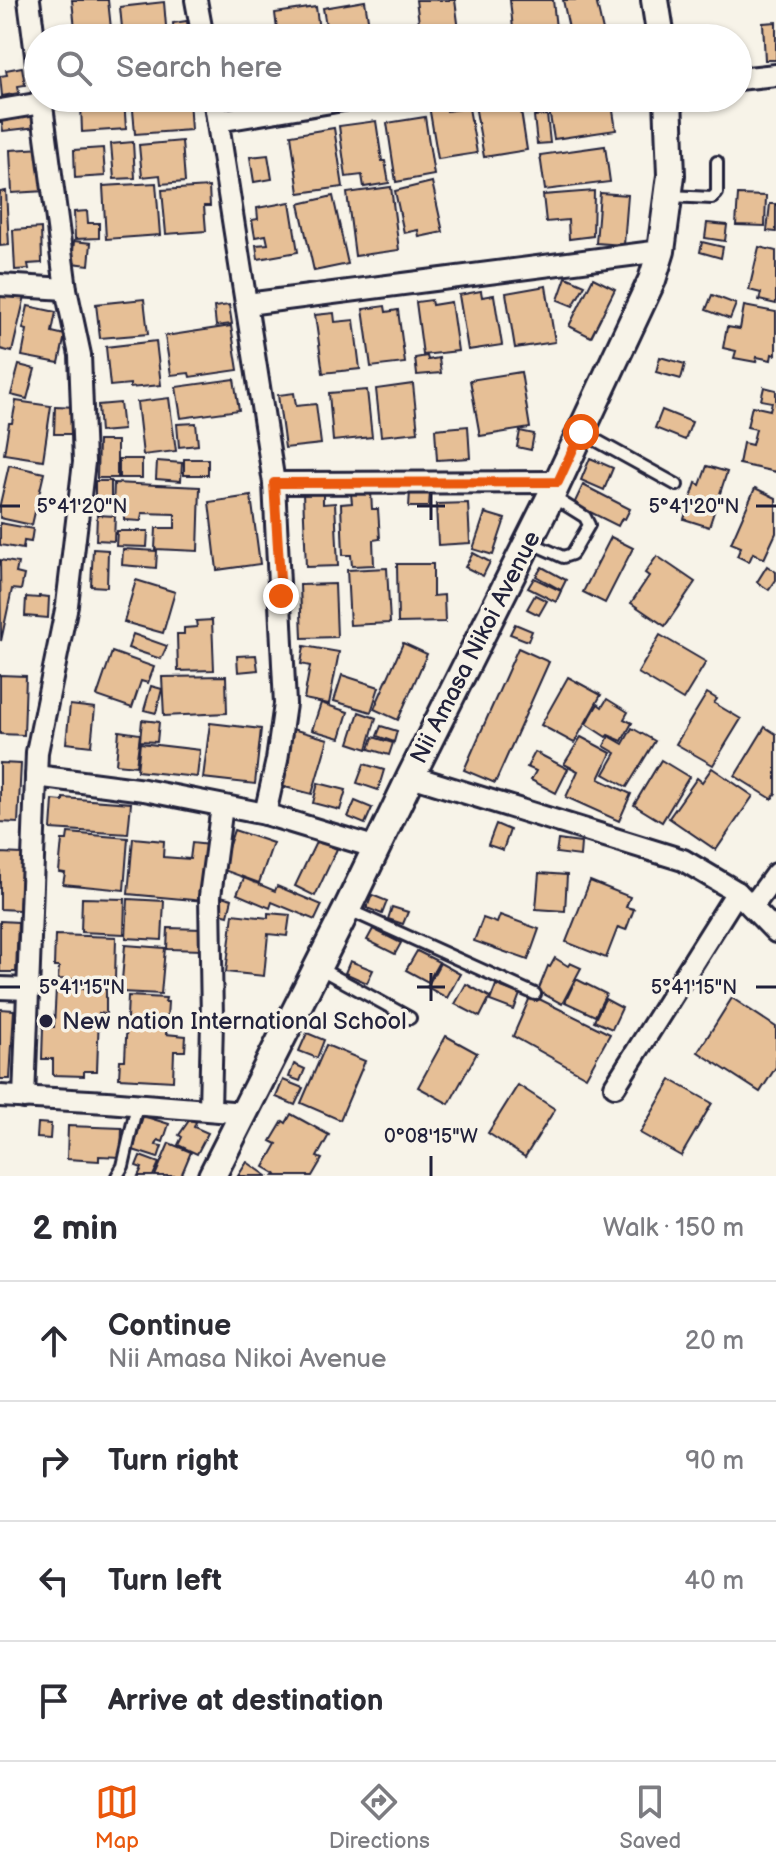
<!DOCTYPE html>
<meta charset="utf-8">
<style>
:root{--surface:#fff;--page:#f2f2f3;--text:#2b2b33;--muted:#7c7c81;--line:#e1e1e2;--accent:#ea580c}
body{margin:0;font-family:"Balsamiq Sans",sans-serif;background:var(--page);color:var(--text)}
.stop{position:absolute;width:24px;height:24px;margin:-18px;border:6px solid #ea580c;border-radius:50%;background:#fff}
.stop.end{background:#ea580c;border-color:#fff;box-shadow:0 2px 8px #0008}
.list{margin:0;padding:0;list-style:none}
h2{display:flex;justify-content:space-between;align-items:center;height:104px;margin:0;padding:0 32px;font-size:34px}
h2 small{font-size:26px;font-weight:400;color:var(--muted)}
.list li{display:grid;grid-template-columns:52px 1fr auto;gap:24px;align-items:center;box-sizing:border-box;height:120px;padding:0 32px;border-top:2px solid var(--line)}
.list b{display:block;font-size:30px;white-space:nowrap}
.list p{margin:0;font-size:26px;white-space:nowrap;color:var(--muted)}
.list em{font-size:26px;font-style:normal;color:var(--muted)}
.icon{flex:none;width:44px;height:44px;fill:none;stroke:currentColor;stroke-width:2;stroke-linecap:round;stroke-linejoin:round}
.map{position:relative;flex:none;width:776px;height:1176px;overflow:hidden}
.search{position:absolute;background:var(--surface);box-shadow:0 2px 6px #0004;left:24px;right:24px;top:24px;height:88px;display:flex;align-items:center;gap:20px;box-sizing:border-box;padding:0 28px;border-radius:44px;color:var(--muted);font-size:30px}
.sheet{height:584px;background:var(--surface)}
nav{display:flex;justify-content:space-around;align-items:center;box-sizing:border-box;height:112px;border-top:2px solid var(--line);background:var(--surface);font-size:22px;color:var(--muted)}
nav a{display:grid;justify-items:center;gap:4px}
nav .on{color:var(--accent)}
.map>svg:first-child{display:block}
.building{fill:#e6bf96;stroke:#22223b;stroke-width:2}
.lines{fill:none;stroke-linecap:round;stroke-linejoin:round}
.service-casing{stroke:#22223b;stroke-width:16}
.minor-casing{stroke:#22223b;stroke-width:26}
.tertiary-casing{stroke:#22223b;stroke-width:32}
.service{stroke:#f7f3e8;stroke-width:10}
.minor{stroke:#f7f3e8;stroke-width:20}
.tertiary{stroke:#f7f3e8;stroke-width:26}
.route{stroke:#ea580c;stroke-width:10}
.ticks{fill:none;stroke:#22223b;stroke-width:3}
.poi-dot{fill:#22223b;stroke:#f7f3e8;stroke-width:3}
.labels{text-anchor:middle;stroke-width:7;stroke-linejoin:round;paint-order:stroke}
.street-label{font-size:24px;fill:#22223b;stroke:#f7f3e8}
.poi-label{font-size:24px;fill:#22223b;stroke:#f7f3e8;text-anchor:start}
.ticks-label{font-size:20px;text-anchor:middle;fill:#22223b;stroke:#f7f3e8;stroke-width:7;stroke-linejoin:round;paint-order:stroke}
</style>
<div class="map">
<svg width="776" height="1176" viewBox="0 0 776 1176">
<rect width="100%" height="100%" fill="#f7f3e8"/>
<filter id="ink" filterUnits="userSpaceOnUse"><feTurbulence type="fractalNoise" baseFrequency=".0125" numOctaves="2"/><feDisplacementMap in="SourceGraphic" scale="16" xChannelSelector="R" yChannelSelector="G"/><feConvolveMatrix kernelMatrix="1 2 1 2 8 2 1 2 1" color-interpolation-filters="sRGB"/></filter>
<g filter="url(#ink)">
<!-- building -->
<g class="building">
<polygon points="72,0 108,0 112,38 76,38"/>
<polygon points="416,0 455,0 460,38 421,38"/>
<polygon points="510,0 553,0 557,38 514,38"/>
<polygon points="563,0 596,0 604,35 590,38 571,38"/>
<polygon points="365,1 371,38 328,38 323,8"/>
<polygon points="164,2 167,38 123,38 120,7"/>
<polygon points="316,7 320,38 278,38 275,13"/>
<polygon points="187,21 189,38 174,38 173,23"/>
<polygon points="776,22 776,60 765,60 763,23"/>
<polygon points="257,29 258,38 236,38 236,31"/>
<polygon points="22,67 25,85 18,86 19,93 2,96 0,76 7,75 6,70"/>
<polygon points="69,98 124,98 126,129 82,132 81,104 69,104"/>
<polygon points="132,98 189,98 191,130 135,134"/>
<polygon points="445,98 447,111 469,108 477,153 438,159 428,100"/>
<polygon points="479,98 519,98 527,150 484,157 474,99"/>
<polygon points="547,98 611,98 616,130 554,139"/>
<polygon points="36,114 37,127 3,131 1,117"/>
<polygon points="547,115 550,143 537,144 534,116"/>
<polygon points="425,117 434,175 396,182 387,123"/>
<polygon points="376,121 382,161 385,161 389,183 364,187 362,175 346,177 339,126"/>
<polygon points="334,128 343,187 299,193 291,135"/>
<polygon points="182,141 185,182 161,184 160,175 142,177 139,145"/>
<polygon points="133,142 135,178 114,179 111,144"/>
<polygon points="605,146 610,182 545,190 540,155"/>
<polygon points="43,148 46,191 12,193 10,150"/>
<polygon points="103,148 105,176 75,178 74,150"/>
<polygon points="268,155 272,179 254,182 250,157"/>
<polygon points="432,182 443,232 419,237 418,230 404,233 395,191"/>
<polygon points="156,183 160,235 106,239 103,186"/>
<polygon points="209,187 210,206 204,206 206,231 166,234 162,190"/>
<polygon points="391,187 399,250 355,256 347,193"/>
<polygon points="6,191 9,245 0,246 0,192"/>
<polygon points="594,191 593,236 569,239 568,220 546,222 543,195"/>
<polygon points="600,193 628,195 624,245 596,243"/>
<polygon points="738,195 766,196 765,226 736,225"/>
<polygon points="333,196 348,264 314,271 299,204"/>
<polygon points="290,202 298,252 258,259 256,245 268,244 266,235 255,237 252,220 258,219 257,208"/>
<polygon points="770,204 776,204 776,232 767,231"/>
<polygon points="87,211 88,223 99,223 99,238 75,239 74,212"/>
<polygon points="707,223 727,225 725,241 705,238"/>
<polygon points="41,228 42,263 28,264 29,269 15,270 13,230"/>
<polygon points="74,241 91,243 89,265 72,263"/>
<polygon points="702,242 723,247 721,258 700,252"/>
<polygon points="759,247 776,251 776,304 759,300 761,293 749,290"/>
<polygon points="566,277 585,285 573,306 558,300"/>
<polygon points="593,278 615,289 591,337 569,326"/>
<polygon points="546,286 555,342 515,348 506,293"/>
<polygon points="0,290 25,296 12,352 0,349"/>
<polygon points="481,291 482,297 494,295 502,345 468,350 459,295"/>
<polygon points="712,295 736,304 730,319 706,310"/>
<polygon points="144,299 148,334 100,338 96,304"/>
<polygon points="431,300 432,305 451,302 458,351 423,355 416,302"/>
<polygon points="229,305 232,324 216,326 214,307"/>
<polygon points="28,306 56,312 52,332 65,335 59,363 22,356 27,330 23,329"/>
<polygon points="385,306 386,312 398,310 405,363 371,367 363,309"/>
<polygon points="744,306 776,312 776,355 772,354 771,360 757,357 756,362 734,358 736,351 723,348 727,327 740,329"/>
<polygon points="334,313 335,322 354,320 360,369 323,373 315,315"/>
<polygon points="231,326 238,370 190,377 189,373 171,375 165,336"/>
<polygon points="156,341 161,385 130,388 130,384 110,386 106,347"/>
<polygon points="427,356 428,360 439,358 441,373 417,375 415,358"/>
<polygon points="660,357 685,364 681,379 656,372"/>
<polygon points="19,365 35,369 27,399 11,395"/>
<polygon points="521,372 530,428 480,436 470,380"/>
<polygon points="234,379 239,410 181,418 176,387"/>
<polygon points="413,384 418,432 381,436 376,389"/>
<polygon points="764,387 776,390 776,472 739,464 743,443 752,445 756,429 747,427 752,406 770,410 772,402 761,400"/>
<polygon points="367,390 372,437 333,441 329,393"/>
<polygon points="294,393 296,406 316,404 321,444 285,448 278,395"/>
<polygon points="169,398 176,451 143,455 137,402"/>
<polygon points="16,401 51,406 43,460 4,454 9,423 12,423"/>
<polygon points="120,403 123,430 100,432 98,405"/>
<polygon points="55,406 77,407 76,434 54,434"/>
<polygon points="662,410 692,422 685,440 655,428"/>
<polygon points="196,423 198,445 179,447 177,424"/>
<polygon points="468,426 470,458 437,460 435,429"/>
<polygon points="520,431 534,434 531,450 517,447"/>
<polygon points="98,441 117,441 117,478 97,478"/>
<polygon points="590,458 613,468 604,490 581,480"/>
<rect x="119" y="459" width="23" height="19"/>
<rect x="184" y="459" width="24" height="16"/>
<polygon points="157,461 182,463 181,481 156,479"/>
<polygon points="9,465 44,473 32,525 0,518 0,504"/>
<polygon points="707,466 727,472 709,527 684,519 696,483 700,485"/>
<rect x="95" y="481" width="16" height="22"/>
<polygon points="114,483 200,487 198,551 155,549 156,528 175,528 175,514 142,513 141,521 124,520 124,509 113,508"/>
<polygon points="583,485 630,509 625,519 622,518 618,526 574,504"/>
<polygon points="755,488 776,498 776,533 764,559 753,553 749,562 737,556 741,547 731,543"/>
<polygon points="410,491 430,492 429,507 409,507"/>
<polygon points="303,493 323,493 323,504 335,503 338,566 306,567"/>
<polygon points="371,493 372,509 378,509 380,539 373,540 374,565 352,566 351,555 343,555 341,504 352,503 351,494"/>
<polygon points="251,496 260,564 217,570 209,502"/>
<polygon points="468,503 470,543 438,545 436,504"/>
<polygon points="485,513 505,519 493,555 473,549"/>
<polygon points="97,515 115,516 114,541 96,540"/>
<polygon points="0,523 33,529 31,542 24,541 23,549 0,545"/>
<polygon points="117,531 148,531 147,547 116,546"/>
<polygon points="611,537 633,548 605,603 583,592"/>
<polygon points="93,549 108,550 107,587 91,586"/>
<polygon points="123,549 157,551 156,568 122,565"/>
<polygon points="473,553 490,562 483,576 465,567"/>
<polygon points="657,556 695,582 665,626 631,603 649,576 645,573"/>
<polygon points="0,560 18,563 16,573 24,575 21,590 12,589 1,641"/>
<polygon points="397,564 433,564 433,596 444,595 445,622 398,623"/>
<polygon points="767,566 776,572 776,580 769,590 757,582"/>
<polygon points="542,567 566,580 561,590 536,576"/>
<polygon points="387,568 390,623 350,625 347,570"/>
<polygon points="534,578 561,591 556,602 528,588"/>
<polygon points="136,580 175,592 163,633 124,622"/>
<polygon points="335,584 337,637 302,638 300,585"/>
<polygon points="535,595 547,601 539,615 527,609"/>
<polygon points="39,596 49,597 48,618 25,616 26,597 39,598"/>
<polygon points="212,620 214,670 178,671 177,634 184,634 184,628 197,627 196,621"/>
<polygon points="515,624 532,631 528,641 510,634"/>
<polygon points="133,634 167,646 161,659 128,648"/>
<polygon points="660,635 706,662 683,700 638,673"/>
<polygon points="403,643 427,654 398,720 374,709"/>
<polygon points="304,646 339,652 329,704 304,699 310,666 301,664"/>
<polygon points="518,648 549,662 495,783 464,770"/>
<polygon points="112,652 154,667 148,683 141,681 132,708 97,696"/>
<polygon points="256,655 258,670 238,672 237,656"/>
<polygon points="0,675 26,676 24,735 0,734"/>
<polygon points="342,675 379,687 371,712 334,701"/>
<polygon points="226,676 227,713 164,716 162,677"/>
<polygon points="568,677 601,695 574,743 541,725"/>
<polygon points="151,686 162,689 156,713 144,710"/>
<polygon points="707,693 717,699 714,703 741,719 713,765 676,744"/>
<polygon points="607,699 628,712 624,719 632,723 622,741 608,735 606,737 586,724 598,704 602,707"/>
<polygon points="321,703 348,712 340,738 312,730"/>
<polygon points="70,705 95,708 91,746 66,743"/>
<polygon points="359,712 376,718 367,749 349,743"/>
<polygon points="142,720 159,722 157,742 140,741"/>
<polygon points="210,723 261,729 255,784 203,778"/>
<polygon points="381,726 397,731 394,742 377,736"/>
<polygon points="765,727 776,734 776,793 772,799 735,776"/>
<polygon points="632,728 655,741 627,787 604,774 616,753 604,746 609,736 623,744"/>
<polygon points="292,729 328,739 312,794 277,785"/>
<polygon points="119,731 140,734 136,766 116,764"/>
<polygon points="373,737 393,743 389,755 369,749"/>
<polygon points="581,737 611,753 599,779 631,794 619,821 566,797 578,771 564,764"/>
<polygon points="140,743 200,750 197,777 137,771"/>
<polygon points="535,752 568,769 556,793 531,780 536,771 527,767"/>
<polygon points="661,760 689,777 662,822 634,805"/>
<polygon points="0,763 21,764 18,823 0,822"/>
<polygon points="364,764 384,770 378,790 357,783"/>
<polygon points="712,768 753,796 716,850 669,818 697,778 702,782"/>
<polygon points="318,783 346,790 340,810 313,803"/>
<polygon points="63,798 131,803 128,834 51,829 53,800 63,801"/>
<polygon points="355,801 372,808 365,824 348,817"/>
<polygon points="496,824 510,830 503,850 488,845"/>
<polygon points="234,830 273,843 259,883 221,869"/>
<polygon points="68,833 128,838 124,890 63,884 65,873 59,872 62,840 67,840"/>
<polygon points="133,838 164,841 163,857 190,859 192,843 209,845 204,901 128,894"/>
<polygon points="317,840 337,849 315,896 295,886"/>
<polygon points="558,840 581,843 580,856 556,853"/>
<polygon points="0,853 22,854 19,910 0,909"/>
<polygon points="539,873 567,875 565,911 536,909"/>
<polygon points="244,878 275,891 277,886 322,905 315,920 272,902 270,908 237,894"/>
<polygon points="590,881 630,897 626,907 634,909 626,930 618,927 606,958 566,942"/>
<polygon points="372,895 387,901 382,914 367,908"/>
<polygon points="221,896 232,899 228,915 217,912"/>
<polygon points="82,898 125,899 124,934 81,932"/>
<polygon points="128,899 164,901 162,940 126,938"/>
<polygon points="392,907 408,912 403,924 388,919"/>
<polygon points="268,913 290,915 287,936 268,934 264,976 226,972 233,914 268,918"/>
<polygon points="500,915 539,929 528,960 474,941 483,918 497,923"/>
<polygon points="0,921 18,922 16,972 0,972"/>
<polygon points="168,928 203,929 203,950 167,949"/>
<polygon points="373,929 401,943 395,954 367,940"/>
<polygon points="55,935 116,937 115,980 58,979 59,967 54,967"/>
<polygon points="125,945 165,948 161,994 121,992"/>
<polygon points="417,951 439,962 428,982 406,970"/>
<polygon points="555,958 568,966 570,963 581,968 562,1004 538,991 548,966 550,967"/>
<polygon points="350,961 373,970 367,983 345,973"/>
<polygon points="440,963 460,974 447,998 427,987"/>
<polygon points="576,979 606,994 595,1016 565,1002"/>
<polygon points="466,984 490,997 480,1017 455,1004"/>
<polygon points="496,985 520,994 514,1010 490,1001"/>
<polygon points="56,988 106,989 106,1014 99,1013 97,1071 84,1071 84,1076 53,1075 53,1059 42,1059 43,1027 54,1027"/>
<polygon points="531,995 610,1034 586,1077 513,1036"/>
<polygon points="128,996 166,998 165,1002 168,1002 166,1034 186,1036 185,1051 174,1051 173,1081 119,1078 120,1060 125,1060"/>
<polygon points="732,998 776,1027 776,1067 760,1092 698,1052"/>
<polygon points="605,999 622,1008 612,1029 594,1021"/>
<polygon points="0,1009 14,1010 10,1079 0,1079"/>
<polygon points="307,1033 324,1040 317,1058 299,1051"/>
<polygon points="446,1036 477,1053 449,1104 418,1087"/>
<polygon points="326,1045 365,1061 340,1120 301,1103"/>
<polygon points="294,1064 305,1069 300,1081 289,1077"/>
<polygon points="283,1080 303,1088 295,1105 276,1097"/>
<polygon points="671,1080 712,1103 681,1156 640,1133"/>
<polygon points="518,1085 555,1109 525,1157 488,1133"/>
<polygon points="291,1114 329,1135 317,1157 322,1159 312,1176 274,1176 276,1174 264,1167 277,1144 271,1141 283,1121 286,1123"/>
<polygon points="143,1116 169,1124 163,1142 158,1140 156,1145 162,1146 158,1158 133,1150"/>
<polygon points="190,1119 196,1122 194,1127 208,1133 197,1154 178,1145 182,1137 179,1135"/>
<polygon points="38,1123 51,1124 50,1139 37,1138"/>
<polygon points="68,1126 122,1128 121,1157 99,1156 99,1161 67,1159"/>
<polygon points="169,1143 191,1152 181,1176 155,1176"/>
<polygon points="140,1156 159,1163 153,1176 138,1176 142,1168 136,1166"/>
<polygon points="247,1162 267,1176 238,1176"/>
</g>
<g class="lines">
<defs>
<g id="service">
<polyline points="670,196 712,198 717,193 717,162"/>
<polyline points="583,433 677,485"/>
<polyline points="529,542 563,557 572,554 589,525 585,517 553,497"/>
<polyline points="347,909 535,994"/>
<polyline points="319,968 410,1018"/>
<polyline points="117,1176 123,1166 137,1105"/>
</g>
<g id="minor">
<polyline points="29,0 38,71"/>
<polyline points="196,0 203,38"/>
<polyline points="738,79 776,75"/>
<polyline points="214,98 274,483 285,704 277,760 265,814"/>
<polyline points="0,110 42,103"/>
<polyline points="218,121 355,98"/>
<polyline points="0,285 66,289"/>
<polyline points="247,304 661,251"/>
<polyline points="274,483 558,482"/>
<polyline points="36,776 144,790 265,814 377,848"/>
<polyline points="411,776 683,860 737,892 776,932"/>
<polyline points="752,907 776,874"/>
<polyline points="0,988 28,989"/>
<polyline points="615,1086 737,892"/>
<polyline points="0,1096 107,1102 244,1113"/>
<polyline points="24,1098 37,752 67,605 84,462 80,355 66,289 41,98"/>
<polyline points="210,1110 212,1020 210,896 222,806"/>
</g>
<g id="tertiary">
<polyline points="655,0 661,38"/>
<polyline points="212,1176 347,909 411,776 551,496 652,280 661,251 671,175 668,98"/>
</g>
</defs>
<!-- service casing -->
<use href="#service" class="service-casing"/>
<!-- minor casing -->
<use href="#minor" class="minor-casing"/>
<!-- tertiary casing -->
<use href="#tertiary" class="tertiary-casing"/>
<!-- service -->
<use href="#service" class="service"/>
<!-- minor -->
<use href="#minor" class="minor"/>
<!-- tertiary -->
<use href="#tertiary" class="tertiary"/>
</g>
</g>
<g class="lines" filter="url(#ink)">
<!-- route -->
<polyline class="route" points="281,596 274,483 558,482 581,432"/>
</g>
<!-- ticks -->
<path class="ticks" d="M431,492V520M0,506H20M417,506H445M756,506H776M431,973V1001M0,987H20M417,987H445M756,987H776M431,1156V1176"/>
<!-- markers -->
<circle class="poi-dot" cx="46" cy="1021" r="8"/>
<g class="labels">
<!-- street labels -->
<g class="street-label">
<text transform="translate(475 647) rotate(-63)" y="8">Nii Amasa Nikoi Avenue</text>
</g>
<!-- poi labels -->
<g class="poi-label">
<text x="62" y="1029">New nation International School</text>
</g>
</g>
<g class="ticks-label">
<text x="82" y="513">5°41'20"N</text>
<text x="694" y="513">5°41'20"N</text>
<text x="82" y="994">5°41'15"N</text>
<text x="694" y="994">5°41'15"N</text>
<text x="431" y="1143">0°08'15"W</text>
</g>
</svg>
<div class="stop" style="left:581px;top:432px"></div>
<div class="stop end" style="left:281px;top:596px"></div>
<div class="search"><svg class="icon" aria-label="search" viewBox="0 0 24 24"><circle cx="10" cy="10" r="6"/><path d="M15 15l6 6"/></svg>Search here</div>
</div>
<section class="sheet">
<h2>2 min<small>Walk · 150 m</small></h2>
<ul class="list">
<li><svg class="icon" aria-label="ahead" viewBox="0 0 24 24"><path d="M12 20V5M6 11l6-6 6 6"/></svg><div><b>Continue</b><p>Nii Amasa Nikoi Avenue</p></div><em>20 m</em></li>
<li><svg class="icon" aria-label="right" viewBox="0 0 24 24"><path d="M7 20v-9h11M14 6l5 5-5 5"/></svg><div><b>Turn right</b></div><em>90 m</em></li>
<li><svg class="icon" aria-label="left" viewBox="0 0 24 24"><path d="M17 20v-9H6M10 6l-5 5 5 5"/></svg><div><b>Turn left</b></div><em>40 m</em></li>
<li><svg class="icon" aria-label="arrive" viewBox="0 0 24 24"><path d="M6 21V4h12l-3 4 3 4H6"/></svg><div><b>Arrive at destination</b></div></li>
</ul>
</section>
<nav>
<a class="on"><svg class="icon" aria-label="map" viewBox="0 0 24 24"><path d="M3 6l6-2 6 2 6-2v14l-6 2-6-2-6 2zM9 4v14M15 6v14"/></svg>Map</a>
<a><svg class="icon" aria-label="directions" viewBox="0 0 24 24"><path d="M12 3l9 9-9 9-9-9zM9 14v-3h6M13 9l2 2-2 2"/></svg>Directions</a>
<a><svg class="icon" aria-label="saved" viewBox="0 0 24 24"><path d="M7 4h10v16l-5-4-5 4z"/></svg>Saved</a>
</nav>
